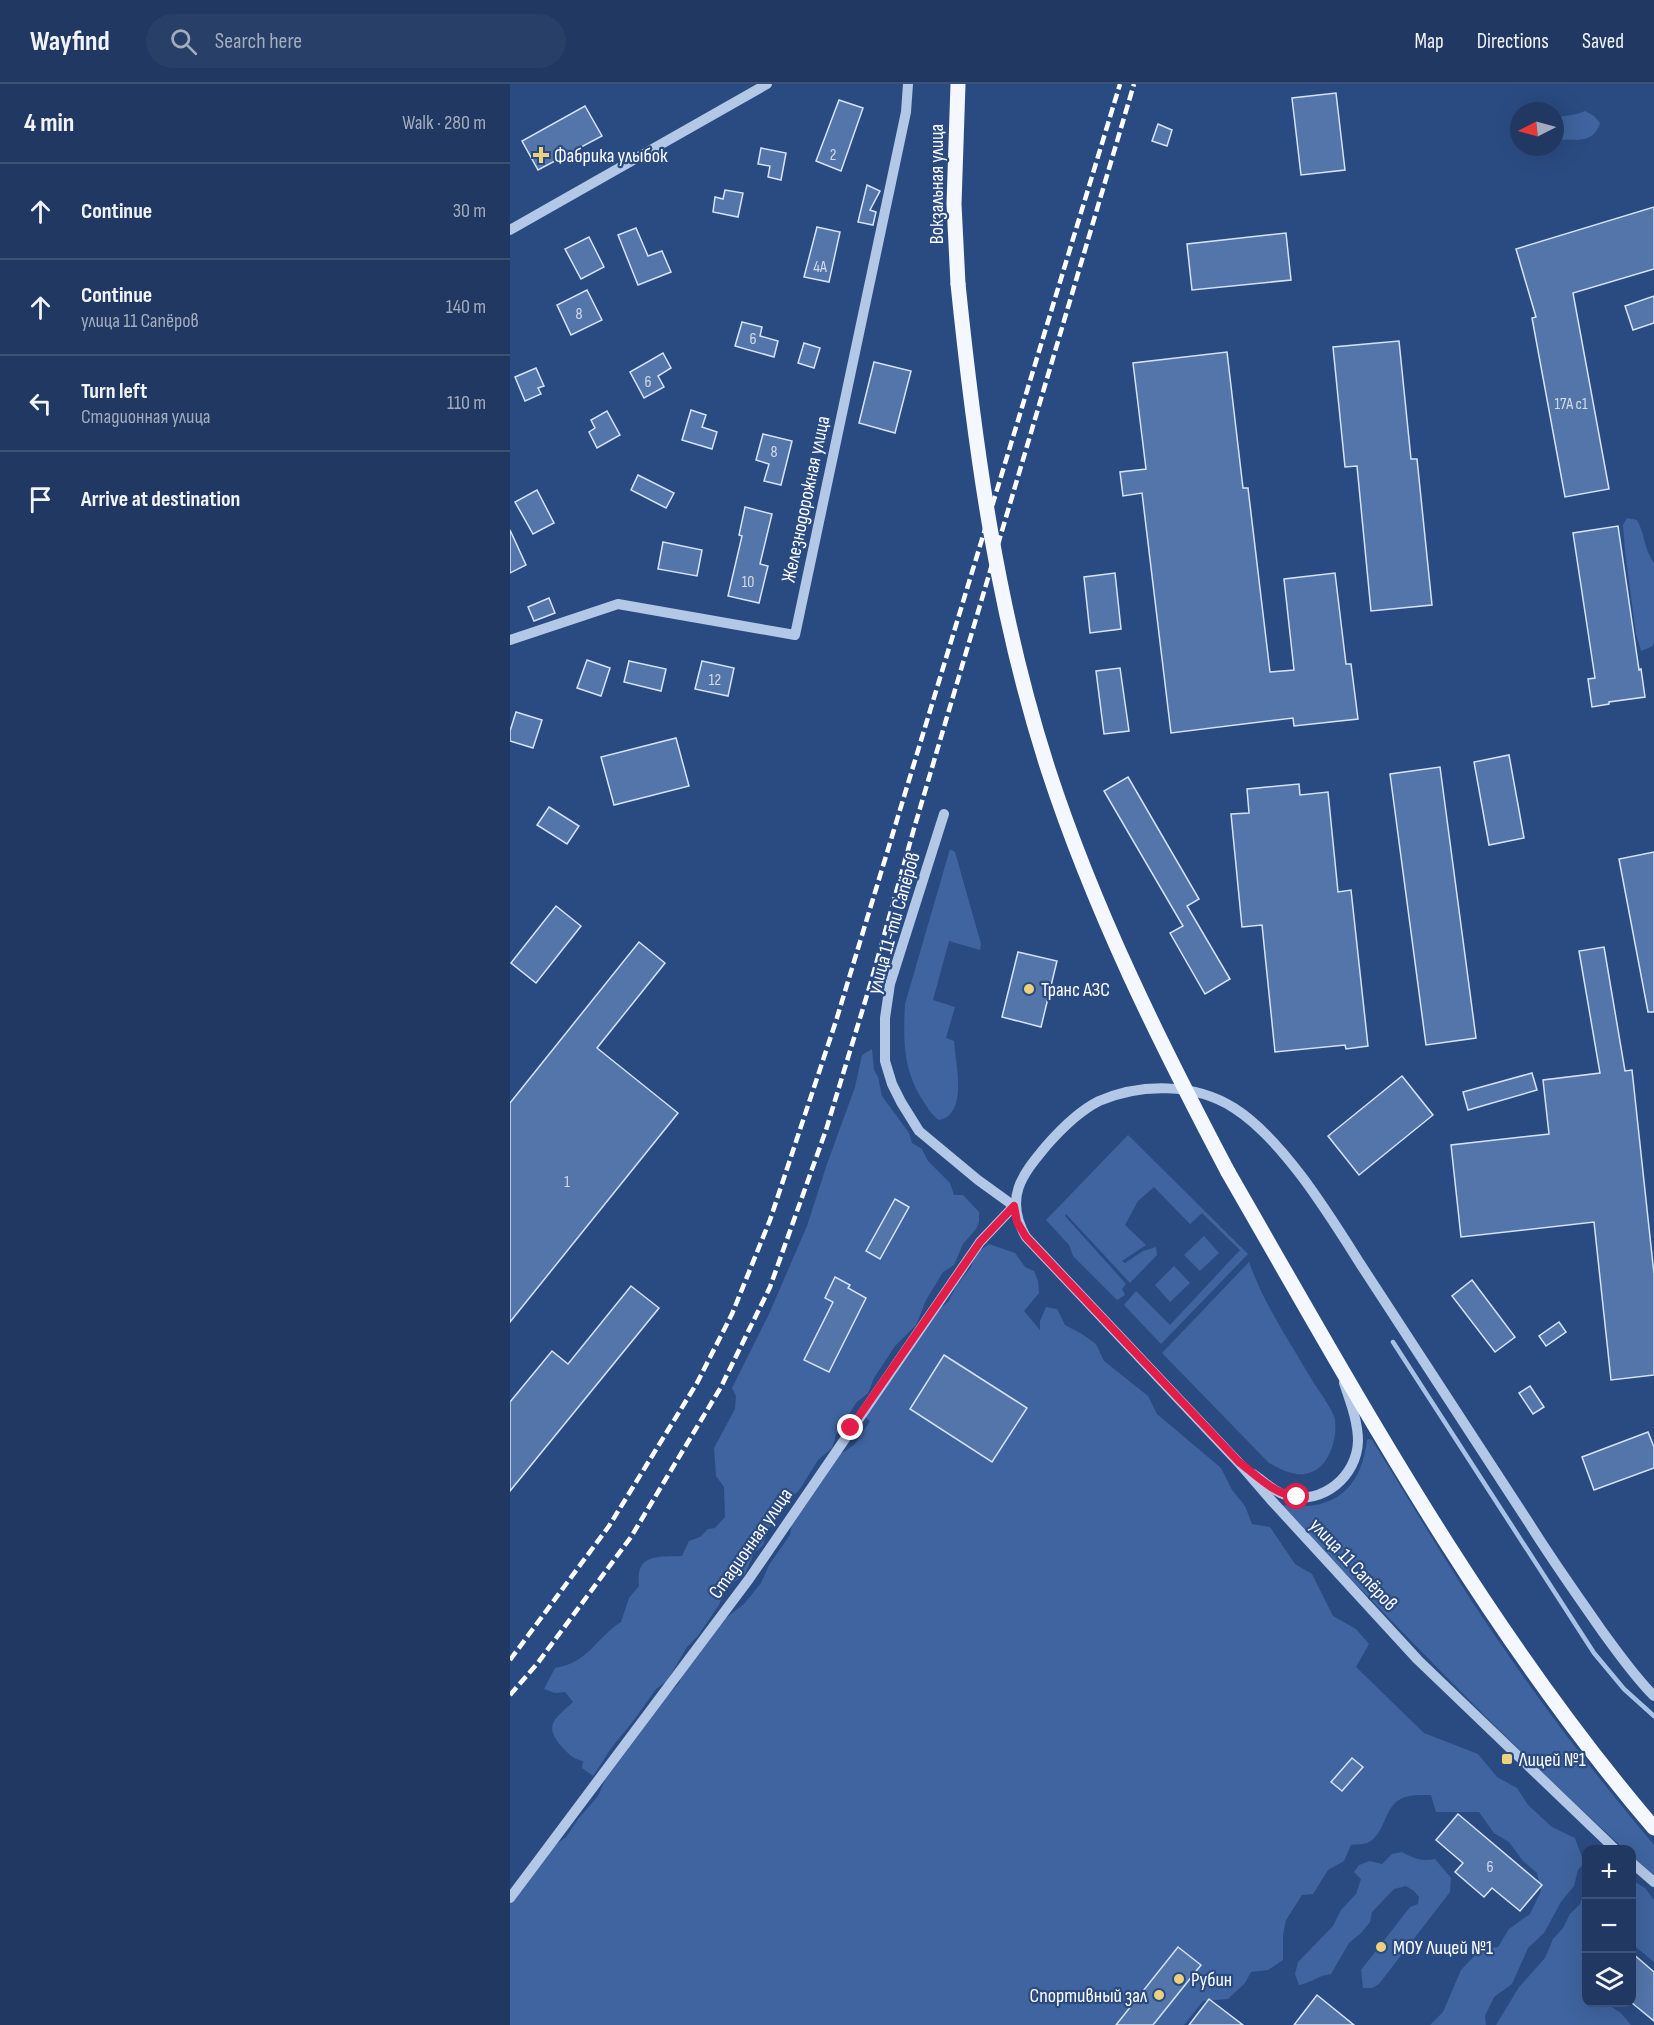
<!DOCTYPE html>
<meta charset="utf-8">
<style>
:root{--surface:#203862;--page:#283f68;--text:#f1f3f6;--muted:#a2acbe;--line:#3d5277}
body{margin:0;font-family:"Sofia Sans Condensed",sans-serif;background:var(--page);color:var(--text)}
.controls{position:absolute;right:18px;bottom:18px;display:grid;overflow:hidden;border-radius:12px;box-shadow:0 6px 24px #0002}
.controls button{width:54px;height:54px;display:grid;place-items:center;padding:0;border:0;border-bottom:2px solid var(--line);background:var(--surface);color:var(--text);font:30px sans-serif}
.compass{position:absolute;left:1000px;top:18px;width:54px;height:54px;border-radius:50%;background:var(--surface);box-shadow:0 6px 24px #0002;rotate:264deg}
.stop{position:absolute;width:18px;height:18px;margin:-14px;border:4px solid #e11d48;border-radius:50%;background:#fff}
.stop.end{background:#e11d48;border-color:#fff;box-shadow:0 2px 6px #0008}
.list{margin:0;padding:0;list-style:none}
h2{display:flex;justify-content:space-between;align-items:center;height:78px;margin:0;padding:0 24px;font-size:26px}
h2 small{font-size:20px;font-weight:400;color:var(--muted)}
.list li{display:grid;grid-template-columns:39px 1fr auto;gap:18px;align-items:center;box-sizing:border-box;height:96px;padding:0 24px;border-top:2px solid var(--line)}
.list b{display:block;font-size:22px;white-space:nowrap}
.list p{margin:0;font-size:20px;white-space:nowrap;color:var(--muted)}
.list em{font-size:20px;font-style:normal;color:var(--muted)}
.icon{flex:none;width:33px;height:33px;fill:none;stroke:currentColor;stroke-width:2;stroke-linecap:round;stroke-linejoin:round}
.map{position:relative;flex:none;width:1144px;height:1941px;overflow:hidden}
header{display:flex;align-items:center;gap:36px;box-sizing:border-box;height:84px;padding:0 30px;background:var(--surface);border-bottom:2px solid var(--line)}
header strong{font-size:28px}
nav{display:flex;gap:33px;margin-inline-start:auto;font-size:21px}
.search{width:420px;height:54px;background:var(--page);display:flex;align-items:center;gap:15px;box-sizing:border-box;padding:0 21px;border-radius:33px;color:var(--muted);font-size:22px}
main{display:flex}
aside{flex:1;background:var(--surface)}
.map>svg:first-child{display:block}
.green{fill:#3f649f}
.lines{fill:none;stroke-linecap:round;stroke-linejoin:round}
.stream{stroke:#a8c1e6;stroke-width:4.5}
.building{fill:#5375aa;stroke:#d6e2f5;stroke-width:1.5}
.minor{stroke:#b3c7e6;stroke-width:10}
.major{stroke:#f4f7fd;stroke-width:15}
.rail{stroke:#fff;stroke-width:4.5;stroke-dasharray:10 4.5;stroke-linecap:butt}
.major-bridge{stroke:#f4f7fd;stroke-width:15}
.route{stroke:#e11d48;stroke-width:8}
.poi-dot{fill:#ecd27b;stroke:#2a4b82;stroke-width:2}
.labels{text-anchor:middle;stroke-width:4.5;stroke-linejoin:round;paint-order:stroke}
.number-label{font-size:16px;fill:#d4dcea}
.poi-label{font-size:20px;fill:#fff;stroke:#2a4b82;text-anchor:start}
.street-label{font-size:20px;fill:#fff;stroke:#2a4b82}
</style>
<header>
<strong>Wayfind</strong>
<div class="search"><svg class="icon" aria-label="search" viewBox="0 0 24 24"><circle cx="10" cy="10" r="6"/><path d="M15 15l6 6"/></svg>Search here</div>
<nav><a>Map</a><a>Directions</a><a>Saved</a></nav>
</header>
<main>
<aside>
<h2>4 min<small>Walk · 280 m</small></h2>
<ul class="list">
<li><svg class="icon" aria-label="ahead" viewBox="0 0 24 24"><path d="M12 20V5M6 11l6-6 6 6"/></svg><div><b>Continue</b></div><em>30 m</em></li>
<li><svg class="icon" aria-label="ahead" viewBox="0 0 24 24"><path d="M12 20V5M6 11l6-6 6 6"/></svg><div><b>Continue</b><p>улица 11 Сапёров</p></div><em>140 m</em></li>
<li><svg class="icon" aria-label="left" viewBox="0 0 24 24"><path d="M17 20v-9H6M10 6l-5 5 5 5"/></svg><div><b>Turn left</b><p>Стадионная улица</p></div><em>110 m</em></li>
<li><svg class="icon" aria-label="arrive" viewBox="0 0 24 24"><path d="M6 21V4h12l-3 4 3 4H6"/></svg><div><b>Arrive at destination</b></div></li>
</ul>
</aside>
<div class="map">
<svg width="1144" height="1941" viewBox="0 0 1144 1941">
<rect width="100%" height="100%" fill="#2a4b82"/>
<!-- green -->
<g class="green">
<path d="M1075,27L1084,32L1090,39C1083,62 1063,54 1045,56V34C1055,31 1065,32 1075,27Z"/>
<path d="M1117,434L1127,436C1135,450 1134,466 1144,479V557L1143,562L1131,567L1126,550L1115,467L1113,441Z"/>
<path d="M440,765L445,768L471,860L470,866L439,857L423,916L445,923L436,954L444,957C445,977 459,1030 429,1036C422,1031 418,1025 414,1018C393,987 393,956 395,920Z"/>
<path d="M362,965L364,986L368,993L372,1012L399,1049L402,1059L412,1065L418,1077L440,1099L444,1111H453L469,1128V1138L466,1145L453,1160L444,1181L433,1188L416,1216L406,1241L385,1262L364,1294L358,1309L346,1319L326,1351L322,1364L308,1376L290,1405L279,1416L267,1436L258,1445L253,1461L244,1469L235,1490L223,1499L212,1513L209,1521L187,1553L177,1563L157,1597L146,1605L124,1636L102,1663L83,1692L72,1684L73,1677C63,1675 60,1671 53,1664C32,1641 45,1635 63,1618L55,1608L45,1609L34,1605L45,1584C78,1579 86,1554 111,1538L119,1514L129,1502C125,1469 148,1473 172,1472L179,1457L190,1453L198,1445L205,1444L215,1433L214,1403L206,1392L204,1364L225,1325L226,1312L222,1304L259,1230L297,1142L317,1080L345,1003L352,971Z"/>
<polygon points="618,1051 738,1170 651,1260 614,1221 626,1207 660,1241 730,1166 692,1129 680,1140 644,1103 628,1117 615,1141 636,1161 612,1177 615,1179 633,1167 646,1163 647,1171 620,1199 556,1130 555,1132 616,1200 612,1205 615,1211 607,1216 563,1172 559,1161 536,1136"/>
<polygon points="694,1152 709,1169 690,1187 674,1171"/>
<path d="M479,1160L505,1169L515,1183L524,1187L528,1197L529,1209L514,1227L530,1246V1237L536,1223L547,1225L555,1241L572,1250L586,1260L594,1277L638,1312L647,1330L711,1384L722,1406L735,1422L742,1440L760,1443L785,1480L802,1490L823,1532L846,1545L859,1560L846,1583L914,1649L968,1670L987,1693L1007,1704L1018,1721L1042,1743L1065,1754L1074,1779L1068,1786L1064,1802L1051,1818L1034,1849L1018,1864L1002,1900L984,1913L975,1932L976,1941H920L933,1928L951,1886L970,1866L988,1863L999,1845L1020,1830L1031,1807L1027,1789L1013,1777L999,1758L984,1749L969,1728H926L921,1711C910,1711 898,1710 889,1716C874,1725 875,1749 859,1758C855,1761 846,1760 841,1761L834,1777L818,1786L803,1810L792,1811L776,1836L773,1851V1876L758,1886L741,1888L735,1899L718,1915L693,1917L674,1941H0V1820L37,1767L56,1753L69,1734L88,1712L95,1696L156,1613L169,1599L175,1583L199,1547L234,1520L251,1499L259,1481L280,1451L284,1428L326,1373L344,1361L360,1337L355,1333L372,1306L386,1290L392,1277L426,1227L438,1218L447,1201L461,1183L466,1169Z"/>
<path d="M739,1178C754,1220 779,1257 802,1296C808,1306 823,1325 825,1336C827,1351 822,1372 810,1383C793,1397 775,1388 759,1379L652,1269Z"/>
<polygon points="664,1182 680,1199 660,1218 645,1201"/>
<path d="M859,1355L862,1356C895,1409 927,1463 961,1516C1017,1601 1078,1683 1144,1761V1793L1122,1773V1766L1114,1765C995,1656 884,1540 773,1424V1421C823,1428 851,1406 857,1356Z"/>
<path d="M892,1768C903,1774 912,1778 925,1775L941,1794L940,1808L869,1900L862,1904H853L851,1886L900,1823L908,1820L909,1813L904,1807L896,1802L884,1805L862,1828L860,1838L851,1849L839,1859L821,1890C809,1891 801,1899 789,1901L785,1890L788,1878L823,1842L831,1826L846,1810L851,1795L844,1788L849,1781L860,1777L872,1780L882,1770Z"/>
<polygon points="1122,1796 1135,1804 1144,1816 1144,1878 1122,1860"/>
<polygon points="1076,1802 1076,1918 1100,1919 1100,1922 1111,1929 1121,1941 986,1941 1009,1903 1035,1874 1043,1855 1053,1844 1060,1830 1070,1820"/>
</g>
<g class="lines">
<!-- stream -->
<polyline class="stream" points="883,1258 1084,1569 1114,1605 1144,1632"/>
</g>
<!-- building -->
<g class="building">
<polygon points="826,9 835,86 791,91 782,14"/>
<polygon points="329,16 353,24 331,87 306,77"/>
<polygon points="75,22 92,52 28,86 12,57"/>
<polygon points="648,40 662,46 657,62 642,57"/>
<polygon points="251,64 276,69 271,96 258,93 260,82 248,80"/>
<polygon points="357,101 370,107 360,126 366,128 363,141 348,138"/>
<polygon points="215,106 233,109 228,133 203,128 205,113 213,115"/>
<polygon points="1144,123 1144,185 1063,209 1099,405 1055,413 1022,234 1026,233 1006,165"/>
<polygon points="307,143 330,148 319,198 294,193"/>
<polygon points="126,144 138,172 152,167 161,188 128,201 108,151"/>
<polygon points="776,149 781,196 682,206 677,160"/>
<polygon points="79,153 94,183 71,195 55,165"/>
<polygon points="77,206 92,236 61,251 47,221"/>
<polygon points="1144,212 1144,239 1123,246 1115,222"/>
<polygon points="232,238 252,243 250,252 268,257 264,273 225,262"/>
<polygon points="889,257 901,375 907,375 922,521 861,527 847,382 835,383 823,263"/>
<polygon points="294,259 310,264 304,284 288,279"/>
<polygon points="717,268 733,404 738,404 760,588 784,586 774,495 825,489 836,580 841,580 848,635 784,642 783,634 661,649 632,409 613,412 610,388 636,385 623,279"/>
<polygon points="153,269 161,284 148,292 154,303 134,314 120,288"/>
<polygon points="364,278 401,287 385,349 349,339"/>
<polygon points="26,284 34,302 28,304 31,310 15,317 5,293"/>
<polygon points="181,326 196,331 192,343 207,348 202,365 172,356"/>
<polygon points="97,327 110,351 87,364 79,348 85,344 81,336"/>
<polygon points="253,350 282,357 271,401 254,397 259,380 246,376"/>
<polygon points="128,391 164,409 156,424 121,406"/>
<polygon points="27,406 44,439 23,450 5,418"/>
<polygon points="235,423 262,430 250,480 258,482 249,519 218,512 232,452 229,451"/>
<polygon points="1108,442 1129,586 1131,585 1135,613 1099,618 1099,620 1082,623 1078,595 1085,594 1063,449"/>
<polygon points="0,446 16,481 0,489"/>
<polygon points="153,458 192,466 187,492 148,485"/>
<polygon points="605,489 611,545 580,549 574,493"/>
<polygon points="39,514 45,529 24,537 18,523"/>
<polygon points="77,576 100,584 91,612 67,604"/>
<polygon points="119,577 156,585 151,607 114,598"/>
<polygon points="192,577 224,584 218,612 185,605"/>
<polygon points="610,584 619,647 594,650 586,587"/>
<polygon points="6,628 32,636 23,664 0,657 0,647"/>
<polygon points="166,654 179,702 104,721 91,673"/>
<polygon points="999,671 1014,754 979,761 964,678"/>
<polygon points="930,683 966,954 916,961 880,690"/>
<polygon points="618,693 689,815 677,822 720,895 695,910 660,849 673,842 594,707"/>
<polygon points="789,700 790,711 818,708 828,808 841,806 858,962 836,965 835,961 765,968 752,841 732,843 721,730 739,729 737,705"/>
<polygon points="39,723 69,742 57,760 27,741"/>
<polygon points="1144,768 1144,928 1138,928 1109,775"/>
<polygon points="46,822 71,842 26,899 1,879"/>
<polygon points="129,858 155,879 87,964 168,1029 0,1238 0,1019"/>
<polygon points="1094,863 1115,987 1122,986 1144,1190 1144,1291 1101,1296 1084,1138 951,1153 941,1061 1039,1050 1033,996 1090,989 1069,867"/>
<polygon points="508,868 547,877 531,943 492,933"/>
<polygon points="1022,989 1027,1006 958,1026 953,1008"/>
<polygon points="892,992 923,1031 849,1091 818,1052"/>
<polygon points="385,1115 399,1123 370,1175 356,1167"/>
<polygon points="325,1193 340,1201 338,1204 356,1214 319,1288 294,1276 323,1218 315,1214"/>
<polygon points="962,1196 1005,1253 985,1268 942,1212"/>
<polygon points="121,1202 149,1224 0,1407 0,1318 42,1267 58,1280"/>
<polygon points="1049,1238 1056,1248 1036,1262 1029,1252"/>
<polygon points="434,1271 517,1324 482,1378 400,1325"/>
<polygon points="1020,1302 1034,1323 1023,1330 1009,1309"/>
<polygon points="1138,1348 1144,1363 1144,1384 1084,1406 1072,1373"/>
<polygon points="842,1674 853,1683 832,1707 821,1698"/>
<polygon points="948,1730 1032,1801 1010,1827 982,1804 974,1813 945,1788 953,1779 926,1756"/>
<polygon points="668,1863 691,1881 643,1941 606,1941"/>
<polygon points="1122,1869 1144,1888 1144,1937 1122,1919"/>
<polygon points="807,1911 844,1941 784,1941"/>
<polygon points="699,1915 733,1941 679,1941"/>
</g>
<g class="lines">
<!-- minor -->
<g class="minor">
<polyline points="0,146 257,0"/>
<polyline points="0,556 108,520 285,551 396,28 398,0"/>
<polyline points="434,730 380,900 375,934 375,977 382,1000 391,1018 409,1047 468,1096 504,1122"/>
<path d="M743,1390C754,1397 765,1409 778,1412C813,1421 847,1392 848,1357C848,1337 840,1317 834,1299"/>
<path d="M1106,1766L908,1576L761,1416L729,1379L516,1153C494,1114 511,1092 537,1061C552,1044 569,1027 589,1017C631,999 685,999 724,1024C773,1055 820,1132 851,1181C907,1267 963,1353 1019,1439C1042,1476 1067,1511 1092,1547C1109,1570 1124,1592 1144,1612"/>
<polyline points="1122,1779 1144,1798"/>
<polyline points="0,1814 239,1495 470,1158 504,1122"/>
</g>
<!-- major -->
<g class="major">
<polyline points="448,200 444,120 448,0"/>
<path d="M718,1088C848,1314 974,1545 1144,1744"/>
</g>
<!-- rail -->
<g class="rail">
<polyline points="0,1576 99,1442 187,1299 222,1230 260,1136 326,937 610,0"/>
<polyline points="0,1611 27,1580 121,1453 211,1303 260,1203 316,1046 361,898 403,748 624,0"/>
</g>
<!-- major-bridge -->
<path class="major-bridge" d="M448,200C465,365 487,527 538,685C584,826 649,957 718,1088"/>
</g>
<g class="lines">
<!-- route -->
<path class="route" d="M341,1344L470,1158L504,1122L507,1138L516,1153L729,1378C747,1392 764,1410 787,1413"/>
</g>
<!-- markers -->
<g class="poi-dot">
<path d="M28 62h6v6h6v6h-6v6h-6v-6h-6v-6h6z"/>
<circle cx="519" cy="905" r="6"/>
<rect x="991" y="1669" width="12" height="12" rx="3"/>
<circle cx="871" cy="1863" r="6"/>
<circle cx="669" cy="1895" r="6"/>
<circle cx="649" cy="1911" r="6"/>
</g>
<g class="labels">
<!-- number labels -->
<g class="number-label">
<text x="323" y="76">2</text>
<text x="310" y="188">4А</text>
<text x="69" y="235">8</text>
<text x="243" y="260">6</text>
<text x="138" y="303">6</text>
<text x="1061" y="325">17А с1</text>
<text x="264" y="373">8</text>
<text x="238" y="503">10</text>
<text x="205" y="601">12</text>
<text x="57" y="1103">1</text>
<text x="980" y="1788">6</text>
</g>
<!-- poi labels -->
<g class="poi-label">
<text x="44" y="78">Фабрика улыбок</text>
<text x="531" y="912">Транс АЗС</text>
<text x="1009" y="1682">Лицей №1</text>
<text x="883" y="1870">МОУ Лицей №1</text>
<text x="681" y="1902">Рубин</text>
<text x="637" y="1918" text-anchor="end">Спортивный зал</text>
</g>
<!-- street labels -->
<g class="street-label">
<text transform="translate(426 100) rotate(-90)" y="7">Вокзальная улица</text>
<text transform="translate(295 415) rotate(-78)" y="7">Железнодорожная улица</text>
<text transform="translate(383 839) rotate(-74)" y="7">улица 11-ти Сапёров</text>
<text transform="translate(240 1459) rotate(-55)" y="7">Стадионная улица</text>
<text transform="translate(844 1480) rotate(47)" y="7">улица 11 Сапёров</text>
</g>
</g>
</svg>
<div class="controls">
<button>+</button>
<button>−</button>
<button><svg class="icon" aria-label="layers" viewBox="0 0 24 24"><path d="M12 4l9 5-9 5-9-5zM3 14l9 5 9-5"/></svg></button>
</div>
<svg class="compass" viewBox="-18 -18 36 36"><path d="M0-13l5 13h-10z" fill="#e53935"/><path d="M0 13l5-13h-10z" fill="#a2acbe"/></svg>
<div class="stop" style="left:787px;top:1413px"></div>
<div class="stop end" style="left:341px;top:1344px"></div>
</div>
</main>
